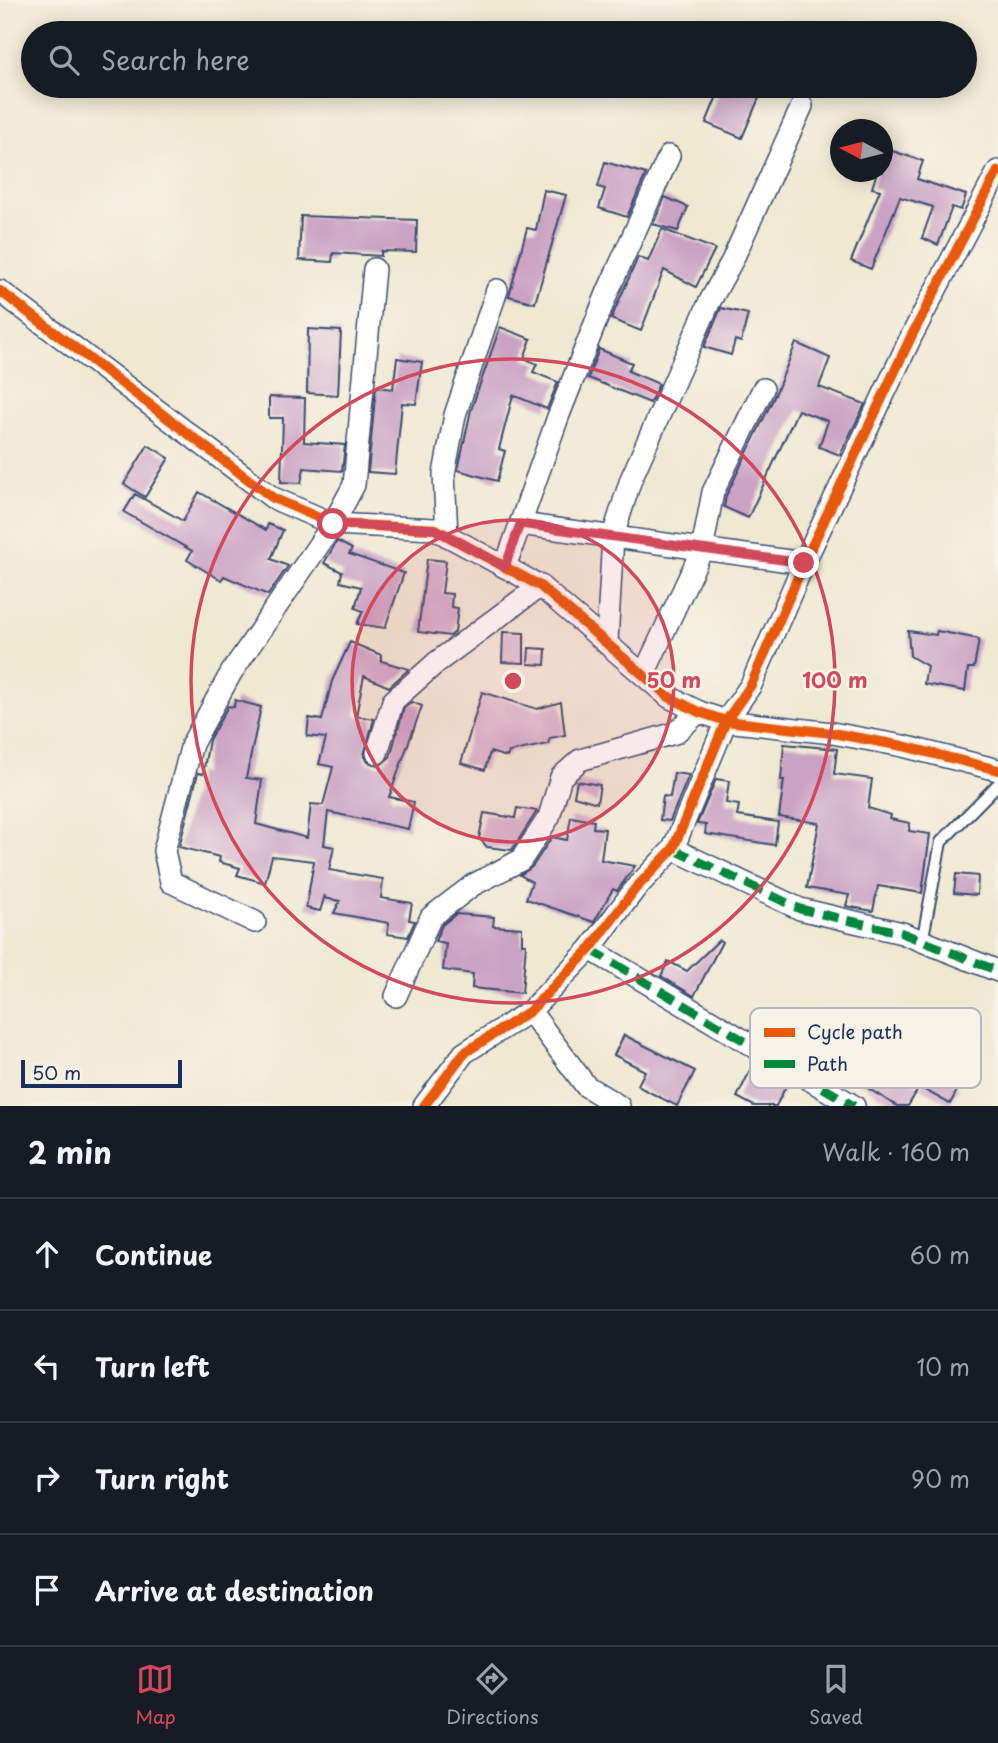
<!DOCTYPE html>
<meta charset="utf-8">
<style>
:root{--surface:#171b24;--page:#242831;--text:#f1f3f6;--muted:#9ea1a6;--line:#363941;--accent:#d1495b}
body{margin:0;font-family:"Playpen Sans",sans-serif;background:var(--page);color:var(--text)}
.compass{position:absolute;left:830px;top:119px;width:63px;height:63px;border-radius:50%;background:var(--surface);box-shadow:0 4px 18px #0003;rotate:277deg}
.scale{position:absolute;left:21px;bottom:18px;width:161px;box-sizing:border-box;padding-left:7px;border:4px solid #1b2f5e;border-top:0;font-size:19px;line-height:24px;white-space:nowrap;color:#1b2f5e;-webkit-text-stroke:5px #f7f3e8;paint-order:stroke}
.stop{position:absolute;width:21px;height:21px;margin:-16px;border:5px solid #d1495b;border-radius:50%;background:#fff}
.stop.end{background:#d1495b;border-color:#fff;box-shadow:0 2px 7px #0008}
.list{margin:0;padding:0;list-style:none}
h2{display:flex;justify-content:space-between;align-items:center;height:91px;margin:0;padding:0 28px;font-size:30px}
h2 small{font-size:23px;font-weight:400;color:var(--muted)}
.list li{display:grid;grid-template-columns:46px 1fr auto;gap:21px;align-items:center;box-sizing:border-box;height:112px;padding:0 28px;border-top:2px solid var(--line)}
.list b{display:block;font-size:26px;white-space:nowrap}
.list em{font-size:23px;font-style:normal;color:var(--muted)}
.icon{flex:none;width:38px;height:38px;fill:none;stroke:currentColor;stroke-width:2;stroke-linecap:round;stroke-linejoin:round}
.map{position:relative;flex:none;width:998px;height:1106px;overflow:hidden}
.search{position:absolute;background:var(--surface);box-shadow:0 4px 18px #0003;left:21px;right:21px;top:21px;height:77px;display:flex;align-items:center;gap:18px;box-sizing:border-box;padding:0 24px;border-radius:38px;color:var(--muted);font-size:26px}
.sheet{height:539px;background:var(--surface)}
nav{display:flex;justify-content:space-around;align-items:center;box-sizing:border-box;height:98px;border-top:2px solid var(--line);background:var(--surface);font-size:19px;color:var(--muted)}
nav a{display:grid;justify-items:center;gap:4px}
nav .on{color:var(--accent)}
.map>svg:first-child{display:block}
.building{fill:#caa2c4}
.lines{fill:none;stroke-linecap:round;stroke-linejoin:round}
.lane-casing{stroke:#3b4b6f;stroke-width:14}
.street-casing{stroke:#3b4b6f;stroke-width:24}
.lane{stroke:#fff;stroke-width:10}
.street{stroke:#fff;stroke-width:21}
.quiet{stroke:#00873e;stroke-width:9;stroke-dasharray:18 9;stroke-linecap:butt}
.cycleway-casing{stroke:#f7f3e8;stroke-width:15}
.cycleway{stroke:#e8590c;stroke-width:10}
.route{stroke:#d1495b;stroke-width:9}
.ring{fill:none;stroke:#d1495b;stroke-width:3.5}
.key{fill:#f7f3e8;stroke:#b5b8bf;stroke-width:2}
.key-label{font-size:19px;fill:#1b2f5e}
.centre{fill:#d1495b;stroke:#f7f3e8;stroke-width:3.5}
.ring-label{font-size:21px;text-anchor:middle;font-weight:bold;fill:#d1495b;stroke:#f7f3e8;stroke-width:5;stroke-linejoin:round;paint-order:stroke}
</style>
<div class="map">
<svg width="998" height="1106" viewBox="0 0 998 1106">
<rect width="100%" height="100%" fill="#f7f3e8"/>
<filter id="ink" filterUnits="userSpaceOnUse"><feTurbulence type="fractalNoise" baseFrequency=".0143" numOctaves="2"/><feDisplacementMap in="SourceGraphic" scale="14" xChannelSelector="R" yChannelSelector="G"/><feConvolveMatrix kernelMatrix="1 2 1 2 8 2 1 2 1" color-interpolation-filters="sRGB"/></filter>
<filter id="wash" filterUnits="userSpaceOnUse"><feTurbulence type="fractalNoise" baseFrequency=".00686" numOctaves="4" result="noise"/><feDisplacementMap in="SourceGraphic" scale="28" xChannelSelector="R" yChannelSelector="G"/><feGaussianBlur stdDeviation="1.57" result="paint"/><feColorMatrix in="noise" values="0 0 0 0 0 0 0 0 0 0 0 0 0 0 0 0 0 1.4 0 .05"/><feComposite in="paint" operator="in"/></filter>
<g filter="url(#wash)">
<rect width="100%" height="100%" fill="#efe9d2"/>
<g id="blocks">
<!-- building -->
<g class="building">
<polygon points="721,86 764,86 742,138 706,123"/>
<polygon points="883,148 923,161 917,179 966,195 961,210 952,207 938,245 922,238 933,207 900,197 871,269 851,261 880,190 872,188 877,172 883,172"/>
<polygon points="605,162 646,174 627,217 599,208 605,189 598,187"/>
<polygon points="544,190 566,195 535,303 509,296 527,228 536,230"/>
<polygon points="665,197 688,207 678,231 653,224"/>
<polygon points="301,216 417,220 416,252 381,251 381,256 333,253 332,262 299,260"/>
<polygon points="662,229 715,249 696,287 664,270 641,331 611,319 638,257 648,261"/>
<polygon points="721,308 748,314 741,342 735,340 731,355 704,347"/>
<polygon points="500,327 531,339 524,358 537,364 533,372 558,382 547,409 513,395 499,449 505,451 497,481 458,470 471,410"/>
<polygon points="308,329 341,331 338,395 307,393"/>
<polygon points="796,343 830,358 819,387 865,404 840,455 819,447 828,421 798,410 748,518 724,507 726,496 775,395"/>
<polygon points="599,349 632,363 628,371 659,384 650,403 588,378"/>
<polygon points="397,358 422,362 416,404 402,403 395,474 368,472 376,387 393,389"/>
<polygon points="269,397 305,398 304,442 345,445 342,471 304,468 301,483 281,482 283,418 269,418"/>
<polygon points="148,445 169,458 145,497 124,484"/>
<polygon points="199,492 266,530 268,524 283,530 271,559 288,566 268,595 224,576 221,580 187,560 192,551 124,512 135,494 183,521"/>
<polygon points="337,541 352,549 349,554 404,573 385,628 357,624 363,611 355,608 361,587 340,582 342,572 324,563"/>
<polygon points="427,559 446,561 442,593 452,594 451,607 458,608 455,632 450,636 418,632"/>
<polygon points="908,631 936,635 937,631 979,639 974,668 968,668 965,691 924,684 927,666 910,656"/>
<polygon points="503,632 524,633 524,663 502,662"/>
<polygon points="350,642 381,655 381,661 409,669 389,687 364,676 356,716 374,719 364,755 368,762 379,766 390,757 404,708 412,702 422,706 389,797 414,802 408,829 328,812 324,845 334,847 329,870 383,879 381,898 412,903 409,920 415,921 408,937 387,934 389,923 334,913 340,901 324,898 325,895 320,911 306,908 314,861 272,856 265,883 237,875 240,868 219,862 220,857 179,847 198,773 203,774 209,740 228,706 234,707 235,700 261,707 246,778 262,780 256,824 307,838 311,804 323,805 333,767 319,764 326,738 307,736 309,718 322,720 332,681"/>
<polygon points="529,648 546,649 545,665 528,664"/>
<polygon points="482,692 537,709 561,702 565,735 550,738 548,744 509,752 507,757 490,752 485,770 461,763"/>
<polygon points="784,744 837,749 834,774 872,779 868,808 891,815 890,819 910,823 909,831 930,834 922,893 878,886 873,911 846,906 849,895 807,888 819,823 779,817 784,780 781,780"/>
<polygon points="674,773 689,775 670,821 660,820 663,796 670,797"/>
<polygon points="716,779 729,781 726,803 739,805 737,816 778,822 775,845 705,834 706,825 697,824"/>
<polygon points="577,781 600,785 597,803 574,796"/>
<polygon points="517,808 537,811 512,850 487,847 479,838 484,813 515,818"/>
<polygon points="571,817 594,821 593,828 605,829 601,860 635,866 617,891 613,889 594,922 526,899 532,882 520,875 532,867 552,837 567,840"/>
<polygon points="956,874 978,876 977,895 954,893"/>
<polygon points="456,914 494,917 493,926 522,928 522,944 526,944 522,993 472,988 473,974 443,970 446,943 435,941 442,925"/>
<polygon points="719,940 722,942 694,996 661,976 668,961 687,971"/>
<polygon points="624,1035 695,1071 677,1106 641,1088 638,1085 645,1071 614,1055"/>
<polygon points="870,1062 886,1071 888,1067 920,1086 908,1106 897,1106 859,1083"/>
<polygon points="754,1063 788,1082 776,1106 754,1106 737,1097"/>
<polygon points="930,1071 959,1087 950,1104 921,1088"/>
</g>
</g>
</g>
<g filter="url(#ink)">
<use href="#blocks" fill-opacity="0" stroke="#3b4b6f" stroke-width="2"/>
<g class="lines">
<defs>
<polyline id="lane" points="922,942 941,842 998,784"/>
<g id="street">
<polyline points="0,291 273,498 333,524 435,529 540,586 669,697 699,712 726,721 832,733 903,746 998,770"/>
<polyline points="520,524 804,563"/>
<polyline points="447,536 444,474 455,415 497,290"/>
<polyline points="505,567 558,417 608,291 669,156"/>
<polyline points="607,641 613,536 631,479 709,303 732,261 802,106"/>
<polyline points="644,674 702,550 713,492 763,389"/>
<polyline points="377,753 393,701 437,662 540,586"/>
<polyline points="673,849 800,909 902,933 998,971"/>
<polyline points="255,922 171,882 164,851 192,744 231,673 333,524 354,485 374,269"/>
<polyline points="590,949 854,1106"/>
<polyline points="396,996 431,917 473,885 521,860 549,817 561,777 580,760 675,733 699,712"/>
<polyline points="530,1011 586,1086 619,1106"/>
<polyline points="424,1106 464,1053 530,1011 590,949 635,889 673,849 726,721 751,685 804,563 911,337 998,171"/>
</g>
</defs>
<!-- lane casing -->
<use href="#lane" class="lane-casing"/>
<!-- street casing -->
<use href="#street" class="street-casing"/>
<!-- lane -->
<use href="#lane" class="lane"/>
<!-- street -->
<use href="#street" class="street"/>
<!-- quiet -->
<g class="quiet">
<polyline points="673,849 800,909 902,933 998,971"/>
<polyline points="590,949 854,1106"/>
</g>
<defs>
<g id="cycleway">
<polyline points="0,291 273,498 333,524 435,529 540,586 669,697 699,712 726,721 832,733 903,746 998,770"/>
<polyline points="424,1106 464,1053 530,1011 590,949 635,889 673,849 726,721 751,685 804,563 911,337 998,171"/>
</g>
</defs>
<!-- cycleway casing -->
<use href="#cycleway" class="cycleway-casing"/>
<!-- cycleway -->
<use href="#cycleway" class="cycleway"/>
</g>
</g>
<g class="lines" filter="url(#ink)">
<!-- route -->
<polyline class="route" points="333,524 435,529 505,567 520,524 804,563"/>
</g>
<!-- distance rings -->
<circle cx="513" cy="681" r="161" fill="#d1495b" fill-opacity=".12"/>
<g class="ring">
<circle cx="513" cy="681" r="161"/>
<circle cx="513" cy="681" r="322"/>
</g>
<!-- legend -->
<rect x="750" y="1008" width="231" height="80" rx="10" class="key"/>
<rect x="764" y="1028" width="31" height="9" fill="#e8590c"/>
<rect x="764" y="1060" width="31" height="8" fill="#00873e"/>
<g class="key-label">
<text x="807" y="1039">Cycle path</text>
<text x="807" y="1071">Path</text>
</g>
<circle cx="513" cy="681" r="10" class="centre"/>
<g class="ring-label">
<text x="674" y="688">50 m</text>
<text x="835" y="688">100 m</text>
</g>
</svg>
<svg class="compass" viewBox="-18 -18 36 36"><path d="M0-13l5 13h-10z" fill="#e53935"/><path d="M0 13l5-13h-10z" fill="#9ea1a6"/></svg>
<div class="scale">50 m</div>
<div class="stop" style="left:333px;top:524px"></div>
<div class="stop end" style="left:804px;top:563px"></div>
<div class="search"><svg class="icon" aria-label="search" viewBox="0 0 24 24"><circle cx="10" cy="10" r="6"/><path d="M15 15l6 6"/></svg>Search here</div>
</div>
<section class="sheet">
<h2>2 min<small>Walk · 160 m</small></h2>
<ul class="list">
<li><svg class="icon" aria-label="ahead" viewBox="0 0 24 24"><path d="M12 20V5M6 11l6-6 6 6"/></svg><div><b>Continue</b></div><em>60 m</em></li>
<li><svg class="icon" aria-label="left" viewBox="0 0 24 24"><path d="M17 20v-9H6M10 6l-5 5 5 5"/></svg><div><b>Turn left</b></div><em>10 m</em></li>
<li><svg class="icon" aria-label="right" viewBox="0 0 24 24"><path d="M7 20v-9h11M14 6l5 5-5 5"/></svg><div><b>Turn right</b></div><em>90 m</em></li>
<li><svg class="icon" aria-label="arrive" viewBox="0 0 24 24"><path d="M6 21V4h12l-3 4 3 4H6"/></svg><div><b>Arrive at destination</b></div></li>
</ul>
</section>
<nav>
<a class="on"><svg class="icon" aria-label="map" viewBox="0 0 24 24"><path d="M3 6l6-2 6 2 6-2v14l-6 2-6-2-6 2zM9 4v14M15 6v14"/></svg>Map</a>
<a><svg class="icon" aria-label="directions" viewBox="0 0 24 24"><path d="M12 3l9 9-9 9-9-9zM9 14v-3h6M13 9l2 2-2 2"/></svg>Directions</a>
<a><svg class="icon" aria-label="saved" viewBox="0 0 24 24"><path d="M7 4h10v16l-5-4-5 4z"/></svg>Saved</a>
</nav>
